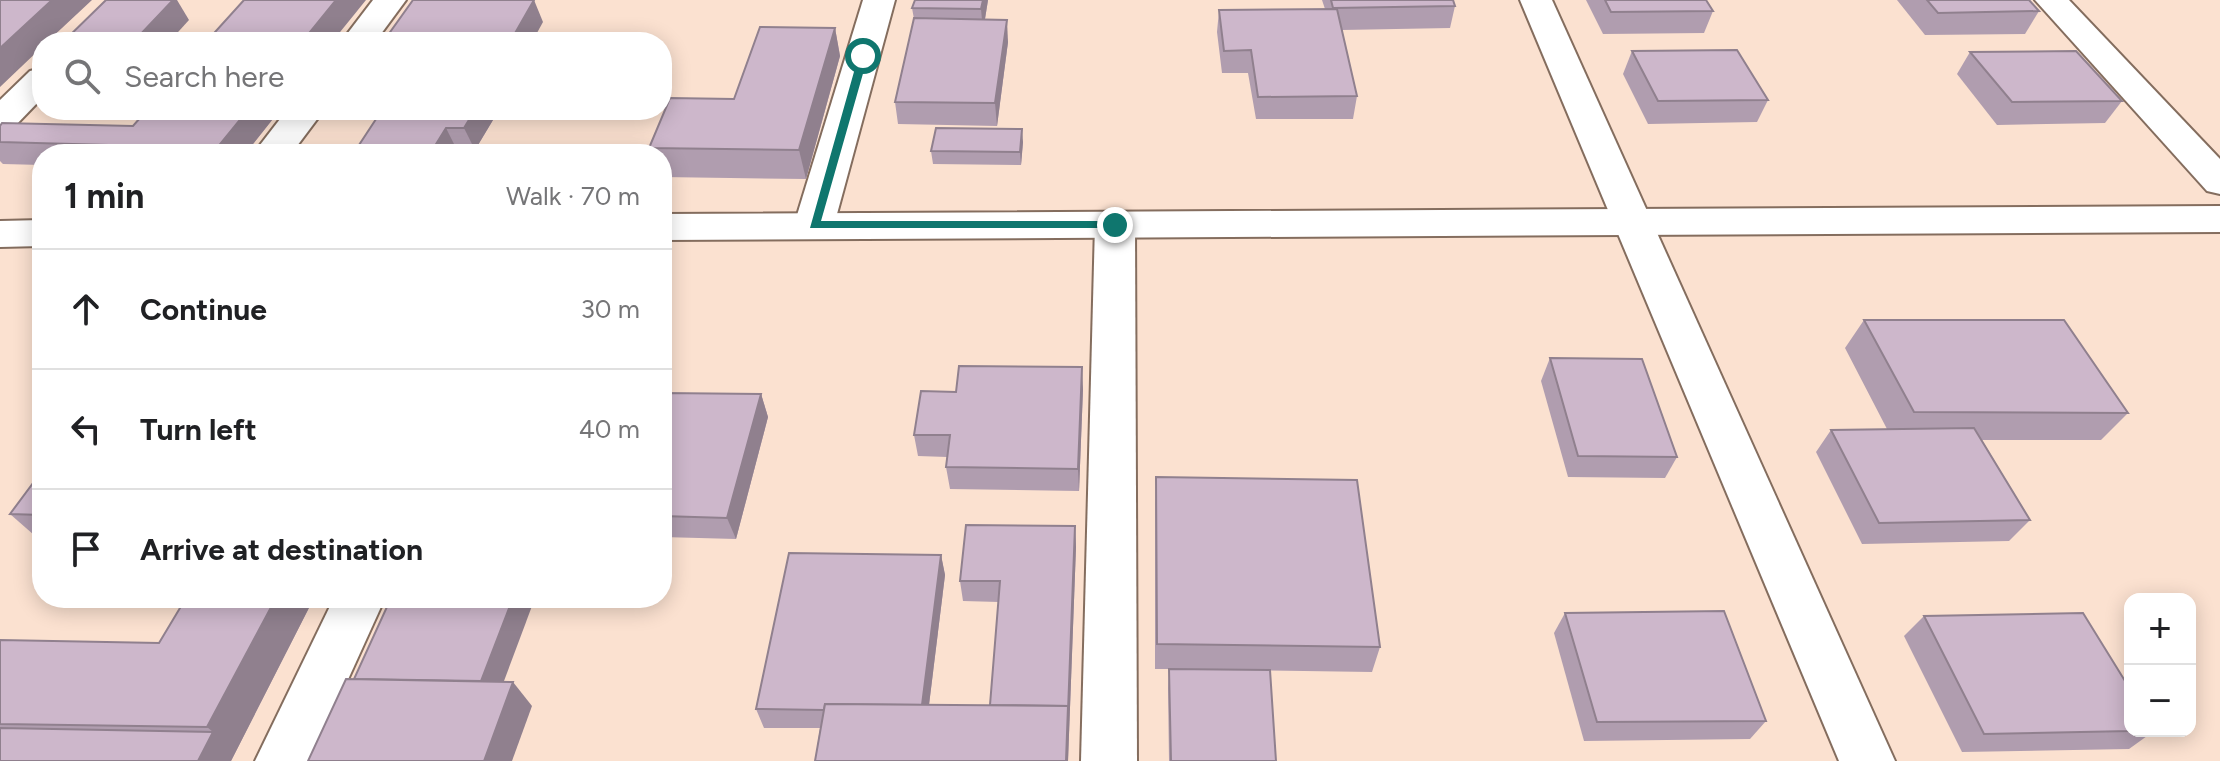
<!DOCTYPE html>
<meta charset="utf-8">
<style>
:root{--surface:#fff;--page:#f6f6f6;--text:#202124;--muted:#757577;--line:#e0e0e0}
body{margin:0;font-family:Figtree,sans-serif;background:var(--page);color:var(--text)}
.controls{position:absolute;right:24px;bottom:24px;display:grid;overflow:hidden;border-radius:16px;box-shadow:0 4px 20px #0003}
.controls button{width:72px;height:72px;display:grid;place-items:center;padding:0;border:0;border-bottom:2px solid var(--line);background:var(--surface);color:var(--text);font:40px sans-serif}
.stop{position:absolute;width:24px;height:24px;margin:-18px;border:6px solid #0f766e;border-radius:50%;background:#fff}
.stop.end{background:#0f766e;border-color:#fff;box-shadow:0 2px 8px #0008}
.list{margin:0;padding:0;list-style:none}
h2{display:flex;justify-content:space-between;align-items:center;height:104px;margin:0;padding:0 32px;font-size:34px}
h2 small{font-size:26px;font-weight:400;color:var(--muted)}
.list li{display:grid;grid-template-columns:52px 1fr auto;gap:24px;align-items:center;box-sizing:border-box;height:120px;padding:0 32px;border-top:2px solid var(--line)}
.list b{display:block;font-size:30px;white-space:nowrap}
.list em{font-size:26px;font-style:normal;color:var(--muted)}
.icon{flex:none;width:44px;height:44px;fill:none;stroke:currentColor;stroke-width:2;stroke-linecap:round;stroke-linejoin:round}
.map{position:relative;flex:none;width:2220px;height:761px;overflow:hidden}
.search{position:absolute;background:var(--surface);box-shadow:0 4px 20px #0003;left:32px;top:32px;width:640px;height:88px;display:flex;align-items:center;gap:20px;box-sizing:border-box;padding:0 28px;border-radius:32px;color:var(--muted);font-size:30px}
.panel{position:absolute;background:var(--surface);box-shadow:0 4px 20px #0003;left:32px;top:144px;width:640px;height:464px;border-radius:32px}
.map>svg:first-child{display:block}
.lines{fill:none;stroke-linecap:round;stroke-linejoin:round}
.minor-casing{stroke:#846d5e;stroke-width:4}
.tertiary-casing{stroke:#846d5e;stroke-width:4}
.minor{fill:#fff;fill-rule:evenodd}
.tertiary{fill:#fff;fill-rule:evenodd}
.wall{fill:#b09daf}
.shaded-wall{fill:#90808e}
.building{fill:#cdb7cb;stroke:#90808e;stroke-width:2}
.route{fill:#0f766e}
</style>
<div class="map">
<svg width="2220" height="761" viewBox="0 0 2220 761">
<rect width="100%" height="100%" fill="#fbe1d0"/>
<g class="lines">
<defs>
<g id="minor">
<polygon points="373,0 406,0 375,42 341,42"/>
<polygon points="863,0 895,0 834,225 828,234 814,238 800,234 794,225"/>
<polygon points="1520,0 1552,0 1895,761 1839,761"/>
<polygon points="2035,0 2069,0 2220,159 2220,194 2207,191"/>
<polygon points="42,68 42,98 13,128 0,131 0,100 30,71"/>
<polygon points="287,110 324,110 291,154 253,154"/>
<polygon points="1115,212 1129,216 1135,225 1137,761 1081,761 1095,225 1101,216"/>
<polygon points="334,598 385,598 311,761 255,761"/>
</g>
<g id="tertiary">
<polygon points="2220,206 2220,232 662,240 662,214"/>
<polygon points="42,220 42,246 0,247 0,221"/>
</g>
</defs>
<!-- minor casing -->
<use href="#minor" class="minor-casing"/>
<!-- tertiary casing -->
<use href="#tertiary" class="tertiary-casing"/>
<!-- minor -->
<use href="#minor" class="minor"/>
<!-- tertiary -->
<use href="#tertiary" class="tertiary"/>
</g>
<!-- wall -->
<g class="wall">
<polygon points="988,0 985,19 1008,42 997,126 898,124 895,102 914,19 912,8"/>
<polygon points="1322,0 1453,0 1455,6 1450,28 1342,30 1357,96 1353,119 1256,119 1248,73 1222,73 1217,32 1219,10 1325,9"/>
<polygon points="1586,0 1706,0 1713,11 1704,33 1603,34"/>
<polygon points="1897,0 2029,0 2039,11 2025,34 1925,35"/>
<polygon points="835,28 840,56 806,179 662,177 662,154 651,154 649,148 734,99"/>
<polygon points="1632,51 1768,100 1757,122 1648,124 1623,74"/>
<polygon points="1970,52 2122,101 2105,123 1997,125 1957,74"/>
<polygon points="147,110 280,110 245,154 42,154 42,165 3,164 0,161 0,126 133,126"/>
<polygon points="499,110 475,150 457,150 455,154 360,154 357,148"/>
<polygon points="1023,142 1021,165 933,164 931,151"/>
<polygon points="1864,320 2128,413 2101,440 1982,440 2030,520 2009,541 1862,544 1816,452 1831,430 1887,429 1845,348"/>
<polygon points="1550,358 1677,457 1665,478 1568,477 1541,381"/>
<polygon points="1083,389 1079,491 950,489 946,467 947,457 918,456 914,435 956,392"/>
<polygon points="662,393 761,394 768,417 736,539 662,537"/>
<polygon points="42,471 42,535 34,535 10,514"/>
<polygon points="1156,477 1380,647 1372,672 1242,670 1276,761 1169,761 1168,688 1169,669 1155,669 1155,504"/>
<polygon points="1075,526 1076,547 1068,761 815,761 820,728 764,728 756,709 941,555 945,575 929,705 990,705 999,602 963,601 960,581"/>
<polygon points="314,598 231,761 0,761 0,640 159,643"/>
<polygon points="1565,613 1766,721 1750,739 1584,741 1554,633"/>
<polygon points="1924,616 2130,731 2154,731 2129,749 1962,752 1904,636"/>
</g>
<!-- shaded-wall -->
<g class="shaded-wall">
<polygon points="52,0 92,0 47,42 42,42 42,47 0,87 0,48"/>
<polygon points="173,0 177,0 189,20 169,42 136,39"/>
<polygon points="336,0 366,0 332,42 302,42"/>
<polygon points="534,0 543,22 532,42 510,42"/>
<polygon points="983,0 988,0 983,31 981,9"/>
<polygon points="1007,20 1008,42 997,126 995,103"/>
<polygon points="835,28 840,56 806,179 799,150"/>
<polygon points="248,110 280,110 245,154 222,154 217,148"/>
<polygon points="475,110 499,110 475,150 464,128"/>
<polygon points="446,128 457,150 455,154 436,154 433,149"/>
<polygon points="1022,129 1023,142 1021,165 1020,152"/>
<polygon points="1082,367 1083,389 1079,491 1078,469"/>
<polygon points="761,394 768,417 736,539 727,518"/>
<polygon points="1075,526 1076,547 1068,761 1066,761"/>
<polygon points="941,555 945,575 926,729 921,710"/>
<polygon points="276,598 314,598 231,761 198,761 213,732 207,727"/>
<polygon points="513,598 535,598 495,705 479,686"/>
<polygon points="513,682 532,706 512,761 484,761"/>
</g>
<!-- building -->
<g class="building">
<polygon points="0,0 52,0 0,48"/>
<polygon points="106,0 173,0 136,39 196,40 194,42 63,42"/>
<polygon points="244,0 336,0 302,42 206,42"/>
<polygon points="413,0 534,0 510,42 383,42"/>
<polygon points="915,0 983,0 981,9 912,8"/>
<polygon points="1331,0 1453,0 1455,6 1333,8"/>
<polygon points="1605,0 1706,0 1713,11 1611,12"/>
<polygon points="1927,0 2029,0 2039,11 1938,13"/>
<polygon points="1337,9 1357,96 1258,97 1251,50 1224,51 1219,10"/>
<polygon points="914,18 1007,20 995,103 895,102"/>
<polygon points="760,27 835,28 799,150 649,148 670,98 734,99"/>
<polygon points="1737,50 1768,100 1658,101 1632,51"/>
<polygon points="2076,51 2122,101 2012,102 1970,52"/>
<polygon points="147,110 248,110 217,148 0,142 0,126 2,123 133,126"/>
<polygon points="382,110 475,110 464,128 446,128 433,149 357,148"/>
<polygon points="936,128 1022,129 1020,152 931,151"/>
<polygon points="1864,320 2064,320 2128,413 1914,412"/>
<polygon points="1550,358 1642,359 1677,457 1578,456"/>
<polygon points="959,366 1082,367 1078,469 946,467 950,435 914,435 921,391 956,392"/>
<polygon points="662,393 761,394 727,518 662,516"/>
<polygon points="1974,428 2030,520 1879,523 1831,430"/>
<polygon points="42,471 42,515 10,514"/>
<polygon points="1156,477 1357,480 1380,647 1157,644"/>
<polygon points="966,525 1075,526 1068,711 1068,706 990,705 1000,581 960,581"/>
<polygon points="789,553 941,555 922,705 825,704 824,710 756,709"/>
<polygon points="186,598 276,598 207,727 0,724 0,640 159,643"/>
<polygon points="391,598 513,598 481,681 354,679"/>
<polygon points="1724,611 1766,721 1597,722 1565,613"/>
<polygon points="2083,613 2130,689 2130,731 1984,734 1924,616"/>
<polygon points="1169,669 1270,670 1276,761 1171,761"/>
<polygon points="346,679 513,682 484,761 308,761"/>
<polygon points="825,704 1068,706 1066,761 815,761"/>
<polygon points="0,728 213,732 198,761 0,761"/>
</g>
<!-- route -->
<polygon class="route" points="859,54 868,56 821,221 1115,221 1119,222 1119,228 810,228"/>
</svg>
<div class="controls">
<button>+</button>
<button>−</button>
</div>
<div class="stop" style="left:863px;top:56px"></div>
<div class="stop end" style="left:1115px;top:225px"></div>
<div class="search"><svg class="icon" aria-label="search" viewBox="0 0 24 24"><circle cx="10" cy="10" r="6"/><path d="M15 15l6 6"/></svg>Search here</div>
<section class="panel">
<h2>1 min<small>Walk · 70 m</small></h2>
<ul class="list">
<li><svg class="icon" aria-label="ahead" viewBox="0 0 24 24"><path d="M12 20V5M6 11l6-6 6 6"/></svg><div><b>Continue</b></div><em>30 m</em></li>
<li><svg class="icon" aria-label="left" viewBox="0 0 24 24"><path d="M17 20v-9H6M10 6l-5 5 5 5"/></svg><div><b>Turn left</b></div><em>40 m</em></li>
<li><svg class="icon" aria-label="arrive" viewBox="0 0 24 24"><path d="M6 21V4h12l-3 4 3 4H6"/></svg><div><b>Arrive at destination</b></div></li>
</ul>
</section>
</div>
